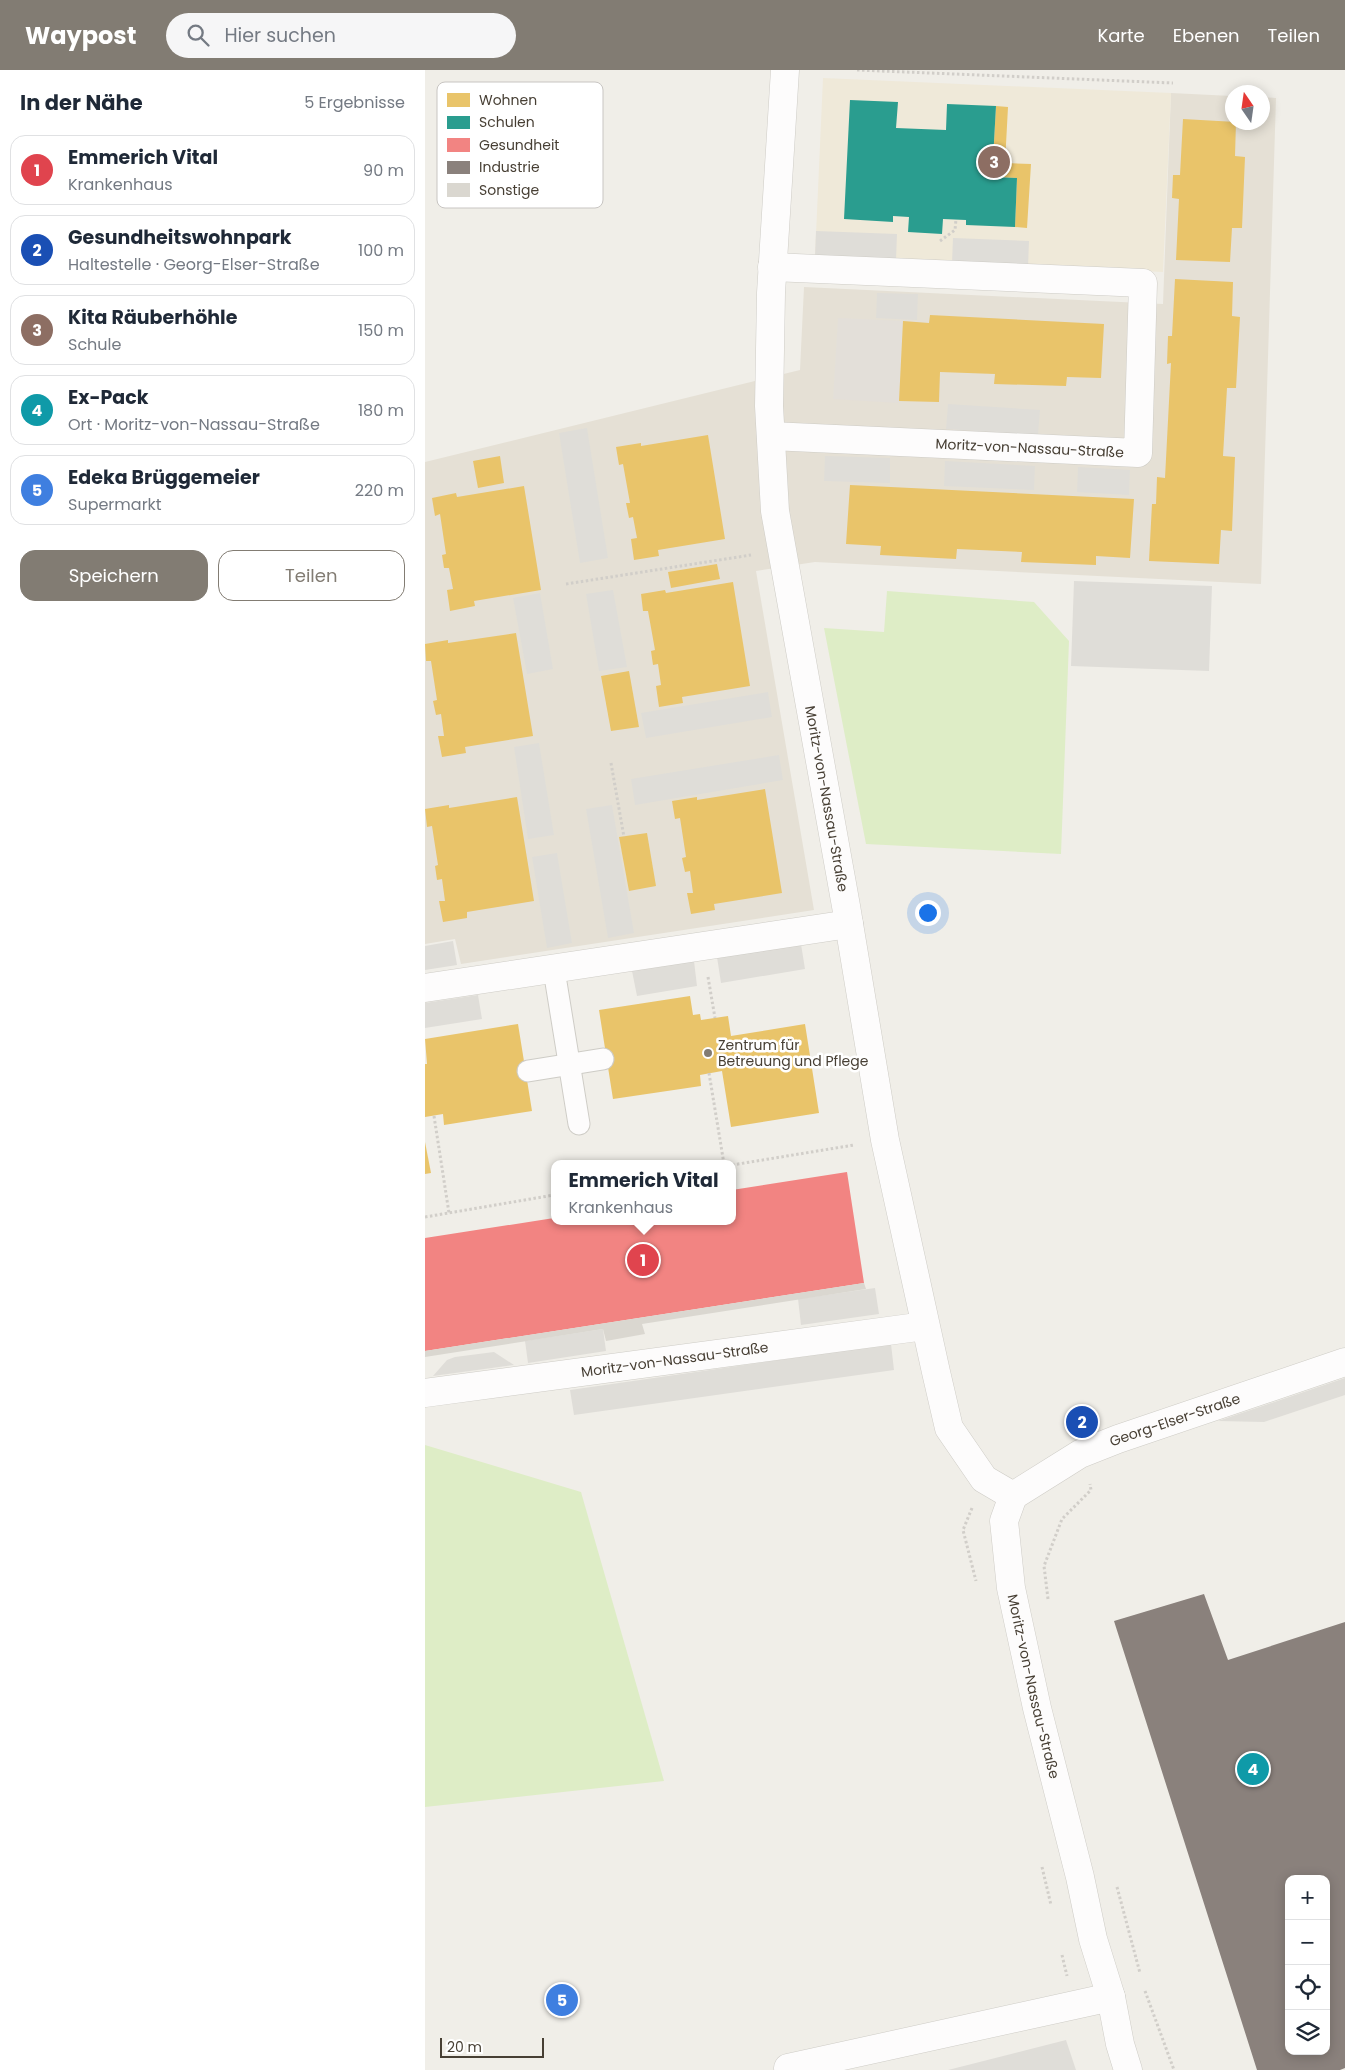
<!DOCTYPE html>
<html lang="de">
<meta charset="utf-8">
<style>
:root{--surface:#fff;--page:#f6f6f7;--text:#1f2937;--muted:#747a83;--line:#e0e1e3;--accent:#827c73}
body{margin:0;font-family:Poppins,sans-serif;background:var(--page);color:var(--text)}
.controls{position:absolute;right:15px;bottom:15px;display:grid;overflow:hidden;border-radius:10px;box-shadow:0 2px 12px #0003}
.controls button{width:45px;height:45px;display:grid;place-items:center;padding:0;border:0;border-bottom:1px solid var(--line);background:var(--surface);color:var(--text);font:25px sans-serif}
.compass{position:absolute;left:800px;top:15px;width:45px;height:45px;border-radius:50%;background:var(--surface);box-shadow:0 2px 12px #0003;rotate:347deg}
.scale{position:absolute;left:15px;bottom:12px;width:104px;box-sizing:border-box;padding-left:5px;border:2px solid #473f34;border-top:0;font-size:14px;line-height:18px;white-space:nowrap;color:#473f34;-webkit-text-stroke:4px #fff;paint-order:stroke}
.you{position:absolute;left:502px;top:842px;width:18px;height:18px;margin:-12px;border:4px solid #fff;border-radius:50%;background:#1a73e8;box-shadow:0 0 0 8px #1a73e833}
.badge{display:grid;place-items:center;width:32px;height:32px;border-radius:50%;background:var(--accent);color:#fff;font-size:16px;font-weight:700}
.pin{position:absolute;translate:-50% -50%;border:2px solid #fff;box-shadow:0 1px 5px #0006}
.popup{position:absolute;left:126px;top:1090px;width:185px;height:65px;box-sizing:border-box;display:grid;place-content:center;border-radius:10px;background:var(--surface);filter:drop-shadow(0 1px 4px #0005);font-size:16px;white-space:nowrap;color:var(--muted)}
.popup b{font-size:19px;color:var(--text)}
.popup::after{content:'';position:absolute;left:50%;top:100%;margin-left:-10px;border:10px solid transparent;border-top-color:var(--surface)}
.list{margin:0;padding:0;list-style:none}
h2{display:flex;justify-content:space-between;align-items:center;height:65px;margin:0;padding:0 20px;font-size:21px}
h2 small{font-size:16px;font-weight:400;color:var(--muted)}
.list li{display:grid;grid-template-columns:32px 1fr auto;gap:15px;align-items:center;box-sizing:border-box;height:70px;margin:0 10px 10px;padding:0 10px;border:1px solid var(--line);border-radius:15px}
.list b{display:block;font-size:19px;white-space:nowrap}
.list p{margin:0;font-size:16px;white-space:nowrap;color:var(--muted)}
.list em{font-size:16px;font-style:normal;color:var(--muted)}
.actions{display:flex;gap:10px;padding:15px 20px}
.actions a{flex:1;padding:11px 0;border:1px solid var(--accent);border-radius:15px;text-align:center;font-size:18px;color:var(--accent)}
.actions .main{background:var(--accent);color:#fff}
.icon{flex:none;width:28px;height:28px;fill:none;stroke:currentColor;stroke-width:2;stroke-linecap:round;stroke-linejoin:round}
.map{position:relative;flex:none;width:920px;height:2000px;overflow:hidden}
header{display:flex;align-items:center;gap:30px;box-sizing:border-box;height:70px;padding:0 25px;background:var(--accent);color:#fff}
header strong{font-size:24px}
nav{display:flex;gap:28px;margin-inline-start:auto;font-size:18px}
.search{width:350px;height:45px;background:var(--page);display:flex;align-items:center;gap:12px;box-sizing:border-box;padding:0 18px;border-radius:28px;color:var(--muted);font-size:19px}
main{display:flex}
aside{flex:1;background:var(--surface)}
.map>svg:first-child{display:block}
.residential{fill:#e5e0d5}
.industrial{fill:#e3dfd9}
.education{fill:#efe9d9}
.green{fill:#deedc6}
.parking{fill:#dfddd8}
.homes{fill:#e9c46a}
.schools{fill:#2a9d8f}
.health{fill:#f28482}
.industry{fill:#8a817c;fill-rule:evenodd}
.building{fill:#dad7d0}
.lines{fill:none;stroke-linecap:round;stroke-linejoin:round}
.service-casing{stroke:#ceccc6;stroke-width:23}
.minor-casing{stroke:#ceccc6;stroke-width:29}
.path{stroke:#d1cec9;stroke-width:3;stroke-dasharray:2.5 2.5;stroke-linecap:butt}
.service{stroke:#fdfcfc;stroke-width:21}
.minor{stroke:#fdfcfc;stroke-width:28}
.poi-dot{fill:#827c73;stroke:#fff;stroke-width:2}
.labels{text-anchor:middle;stroke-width:5;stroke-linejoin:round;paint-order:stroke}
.street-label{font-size:14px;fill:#473f34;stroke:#fff}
.poi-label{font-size:14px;fill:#473f34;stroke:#fff;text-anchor:start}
.key{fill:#fff;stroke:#c8c5c2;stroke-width:1}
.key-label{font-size:14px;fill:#473f34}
</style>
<header>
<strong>Waypost</strong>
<div class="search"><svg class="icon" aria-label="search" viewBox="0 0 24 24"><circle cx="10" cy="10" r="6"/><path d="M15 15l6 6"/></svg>Hier suchen</div>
<nav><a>Karte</a><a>Ebenen</a><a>Teilen</a></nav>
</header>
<main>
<aside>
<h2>In der Nähe<small>5 Ergebnisse</small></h2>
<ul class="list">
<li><span class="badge" style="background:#e0444e">1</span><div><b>Emmerich Vital</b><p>Krankenhaus</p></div><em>90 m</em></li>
<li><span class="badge" style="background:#1a4fb4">2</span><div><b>Gesundheitswohnpark</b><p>Haltestelle · Georg-Elser-Straße</p></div><em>100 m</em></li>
<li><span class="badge" style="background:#8d6e63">3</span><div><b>Kita Räuberhöhle</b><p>Schule</p></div><em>150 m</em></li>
<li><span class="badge" style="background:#0f9aa8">4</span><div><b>Ex-Pack</b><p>Ort · Moritz-von-Nassau-Straße</p></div><em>180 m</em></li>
<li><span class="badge" style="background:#3f7fe0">5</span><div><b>Edeka Brüggemeier</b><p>Supermarkt</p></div><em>220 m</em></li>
</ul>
<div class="actions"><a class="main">Speichern</a><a>Teilen</a></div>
</aside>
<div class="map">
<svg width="920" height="2000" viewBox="0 0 920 2000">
<rect width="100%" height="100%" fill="#f0eee8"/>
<!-- residential -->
<polygon class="residential" points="746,23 807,26 808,52 838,52 838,27 851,28 836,514 390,492 331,501 389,840 36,894 30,869 0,874 0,392 375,300 379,217 738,234"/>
<!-- industrial -->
<polygon class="industrial" points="413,248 478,251 474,333 408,329"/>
<!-- education -->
<polygon class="education" points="398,8 746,23 738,202 390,187"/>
<!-- green -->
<g class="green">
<polygon points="462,521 609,532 644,571 636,784 441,774 399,558 459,562"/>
<polygon points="0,1375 156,1422 239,1711 0,1737"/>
</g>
<!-- parking -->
<g class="parking">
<polygon points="391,161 472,164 471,190 390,187"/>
<polygon points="528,168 604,171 603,197 527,193"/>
<polygon points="452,223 493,224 492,250 451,248"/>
<polygon points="523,334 615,340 613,365 521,359"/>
<polygon points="162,358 183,488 155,493 134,363"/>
<polygon points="400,386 465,388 465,413 399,411"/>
<polygon points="520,391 610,396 609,420 519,416"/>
<polygon points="653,397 705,400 704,425 652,422"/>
<polygon points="649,511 787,516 784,601 646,596"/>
<polygon points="188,520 202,597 174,601 161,524"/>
<polygon points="115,523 128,599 102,604 88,528"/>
<polygon points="343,622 347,647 221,668 216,643"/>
<polygon points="114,673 129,765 103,769 89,677"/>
<polygon points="354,685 358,710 210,735 206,709"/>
<polygon points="187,735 209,863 183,868 161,739"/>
<polygon points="132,783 147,873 122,878 107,787"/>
<polygon points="28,871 32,895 0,900 0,876"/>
<polygon points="376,874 380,899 296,913 292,887"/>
<polygon points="269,891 272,916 212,926 207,901"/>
<polygon points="53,925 57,949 0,958 0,933"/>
<polygon points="450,1218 454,1244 376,1255 373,1229"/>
<polygon points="178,1259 181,1281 103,1293 100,1271"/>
<polygon points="466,1274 469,1300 149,1345 145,1320"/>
<polygon points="69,1282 89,1295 8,1306 22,1290 30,1287"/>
<polygon points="920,1308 920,1325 839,1352 793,1351"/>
<polygon points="641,1970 651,2000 523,2000"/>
</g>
<!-- homes -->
<g class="homes">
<polygon points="571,36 583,37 580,93 606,94 602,158 590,157 592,108 567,107"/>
<polygon points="758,49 811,52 810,86 820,87 817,158 807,158 805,192 751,190 754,129 747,128 748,105 755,105"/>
<polygon points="750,209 808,212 807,246 815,247 811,318 802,318 798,386 810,387 807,461 796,460 794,494 724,491 727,434 731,434 732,407 740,408 746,293 742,294 743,266 747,266"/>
<polygon points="505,245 679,254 676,308 642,307 641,316 569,314 570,304 515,302 514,332 474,331 478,251 504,253"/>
<polygon points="283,365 300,469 233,480 234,486 209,490 206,469 212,468 208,447 204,448 201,433 205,433 198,394 194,395 191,377 216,373 216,376"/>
<polygon points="75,386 79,413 53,418 48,391"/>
<polygon points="425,415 709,429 705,488 671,486 671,495 596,492 597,482 532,479 531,489 455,485 456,476 421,474"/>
<polygon points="99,416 116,520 49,531 50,536 25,541 22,520 28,519 24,498 19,498 17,485 21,484 15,444 10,446 7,428 31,423 32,427"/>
<polygon points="292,494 295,509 246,518 243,502"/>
<polygon points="308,512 325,616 257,627 258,633 234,637 231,616 236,615 233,594 228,595 226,581 230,580 223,541 218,541 216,524 240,520 241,523"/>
<polygon points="91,563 108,666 40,677 41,683 17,687 13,666 19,666 16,644 11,645 8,631 12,630 6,591 1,591 0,574 23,570 23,573"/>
<polygon points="204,601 214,657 186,661 176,606"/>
<polygon points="340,719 357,823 289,834 290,840 266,844 262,823 268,823 265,801 260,802 257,788 261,787 255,748 250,749 247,731 272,727 272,730"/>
<polygon points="92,727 109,831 42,842 42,848 18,852 14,831 20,831 17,809 12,810 10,796 13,795 7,756 2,757 0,739 24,735 24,738"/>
<polygon points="222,763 231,816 204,821 194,767"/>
<polygon points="265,926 268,945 275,944 276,950 303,946 306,966 380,954 394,1043 306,1057 297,1001 275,1005 276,1016 188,1029 174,940"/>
<polygon points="93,954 107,1041 19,1055 18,1044 0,1047 0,994 2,994 0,969"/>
<polygon points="0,1072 6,1103 0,1104"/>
</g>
<!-- schools -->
<polygon class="schools" points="425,30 473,32 471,58 521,60 522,34 571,36 567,107 592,108 590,157 541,155 541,150 518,149 517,164 483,162 484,147 468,146 468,152 419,149"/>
<!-- health -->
<polygon class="health" points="422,1102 439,1213 0,1281 0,1168 129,1148 129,1151 307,1151 307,1120"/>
<!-- industry -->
<path class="industry" d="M779,1524L803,1590L920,1552V1998L915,2000H832L689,1551ZM864,1809H901V1981H864Z"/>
<!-- building -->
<polygon class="building" points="439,1213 441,1219 217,1254 220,1264 181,1271 178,1259 0,1287 0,1281"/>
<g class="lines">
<defs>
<g id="service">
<polyline points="129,900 154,1054"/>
<polyline points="103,1001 178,989"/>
</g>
<g id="minor">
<path id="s1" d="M360,0L346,223L344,336L350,441L421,836L460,1070L511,1302L524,1358L559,1409L588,1426"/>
<path id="s2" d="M346,366L713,383L718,213L347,197"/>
<polyline points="0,918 424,854"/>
<path id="s3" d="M0,1323L500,1256"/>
<path id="s4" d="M588,1426L579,1451L586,1518L612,1638L655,1807L668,1869L686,1927L695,1974L703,2000"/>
<path id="s5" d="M588,1426L655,1384L693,1369L920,1292"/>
<polyline points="363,1998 686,1927"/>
</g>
</defs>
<!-- service casing -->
<use href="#service" class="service-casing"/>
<!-- minor casing -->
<use href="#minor" class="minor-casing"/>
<!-- path -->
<g class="path">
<polyline points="432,0 748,13"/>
<polyline points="515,171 530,160 531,149"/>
<polyline points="141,514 326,485"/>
<polyline points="186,693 199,767"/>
<polyline points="283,907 290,948"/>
<polyline points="284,1003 299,1094"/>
<polyline points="9,1046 24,1143"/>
<polyline points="307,1095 429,1075"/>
<polyline points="0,1147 129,1125"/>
<polyline points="547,1438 538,1460 551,1511"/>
<polyline points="623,1529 619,1496 637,1449 666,1420 665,1414"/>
<polyline points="617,1797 626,1835"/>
<polyline points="692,1817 715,1903"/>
<polyline points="637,1885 642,1906"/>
<polyline points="720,1921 749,2000"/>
</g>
<!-- service -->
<use href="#service" class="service"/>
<!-- minor -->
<use href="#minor" class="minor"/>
</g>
<!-- markers -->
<circle class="poi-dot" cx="283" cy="983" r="5"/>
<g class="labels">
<!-- street labels -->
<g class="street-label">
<text dy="5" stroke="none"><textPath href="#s2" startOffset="259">Moritz-von-Nassau-Straße</textPath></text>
<text dy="5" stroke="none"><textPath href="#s1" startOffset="734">Moritz-von-Nassau-Straße</textPath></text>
<text dy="5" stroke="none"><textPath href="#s3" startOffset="252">Moritz-von-Nassau-Straße</textPath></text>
<text dy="5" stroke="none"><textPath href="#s5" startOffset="180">Georg-Elser-Straße</textPath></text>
<text dy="5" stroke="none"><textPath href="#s4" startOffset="195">Moritz-von-Nassau-Straße</textPath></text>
</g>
<!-- poi labels -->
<g class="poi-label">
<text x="293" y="980">Zentrum für<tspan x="293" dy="16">Betreuung und Pflege</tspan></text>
</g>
</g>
<!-- legend -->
<rect x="12" y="12" width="166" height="126" rx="8" class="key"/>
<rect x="22" y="23" width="23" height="14" fill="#e9c46a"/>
<rect x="22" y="46" width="23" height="13" fill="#2a9d8f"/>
<rect x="22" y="68" width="23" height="14" fill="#f28482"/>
<rect x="22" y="91" width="23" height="13" fill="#8a817c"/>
<rect x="22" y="113" width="23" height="14" fill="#dad7d0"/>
<g class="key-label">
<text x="54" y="35">Wohnen</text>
<text x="54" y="57">Schulen</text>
<text x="54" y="80">Gesundheit</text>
<text x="54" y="102">Industrie</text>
<text x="54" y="125">Sonstige</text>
</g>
</svg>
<div class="controls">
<button>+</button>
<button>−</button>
<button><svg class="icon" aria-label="locate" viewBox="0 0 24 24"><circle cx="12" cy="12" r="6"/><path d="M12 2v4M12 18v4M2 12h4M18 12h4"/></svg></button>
<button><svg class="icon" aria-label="layers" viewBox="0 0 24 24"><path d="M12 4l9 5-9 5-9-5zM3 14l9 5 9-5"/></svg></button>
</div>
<svg class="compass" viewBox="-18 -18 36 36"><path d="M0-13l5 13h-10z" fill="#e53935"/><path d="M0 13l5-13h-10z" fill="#747a83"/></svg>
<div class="scale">20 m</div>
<div class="you"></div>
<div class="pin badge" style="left:218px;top:1190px;background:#e0444e">1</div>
<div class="popup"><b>Emmerich Vital</b>Krankenhaus</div>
<div class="pin badge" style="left:657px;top:1352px;background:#1a4fb4">2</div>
<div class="pin badge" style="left:569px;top:92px;background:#8d6e63">3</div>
<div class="pin badge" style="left:828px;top:1699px;background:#0f9aa8">4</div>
<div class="pin badge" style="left:137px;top:1930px;background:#3f7fe0">5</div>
</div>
</main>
